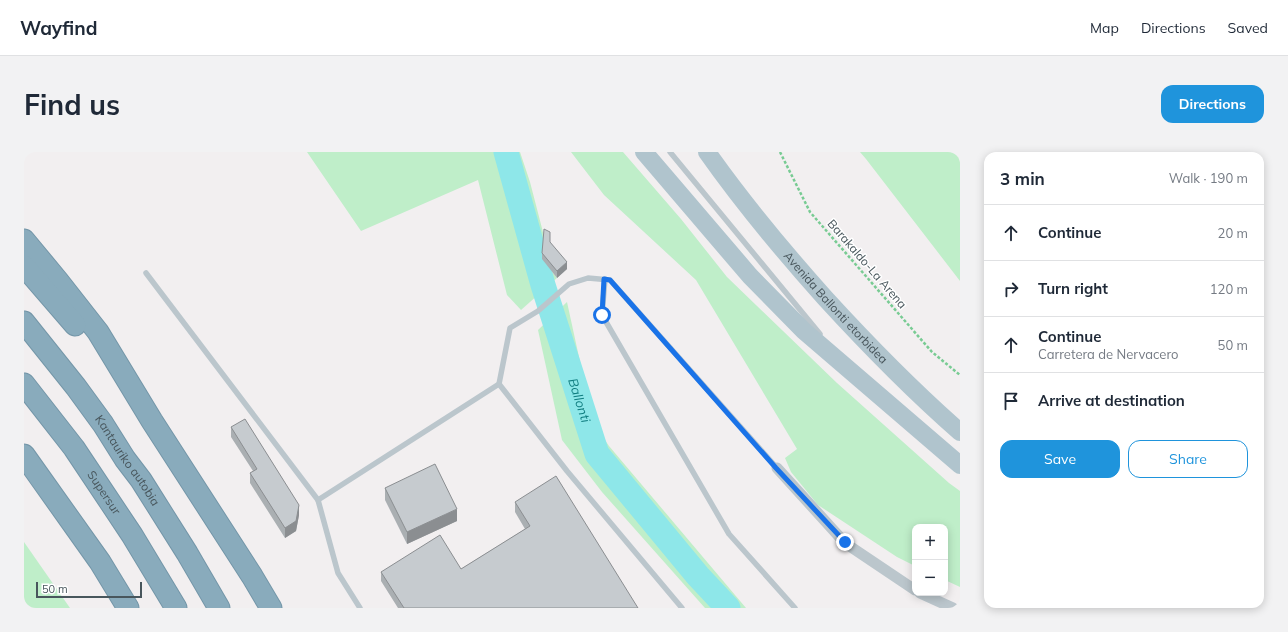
<!DOCTYPE html>
<meta charset="utf-8">
<style>
:root{--surface:#fff;--page:#f2f2f3;--text:#1f2937;--muted:#747a83;--line:#e0e1e3;--accent:#1f94dc}
body{margin:0;font-family:Mulish,sans-serif;background:var(--page);color:var(--text)}
.controls{position:absolute;right:12px;bottom:12px;display:grid;overflow:hidden;border-radius:8px;box-shadow:0 2px 10px #0003}
.controls button{width:36px;height:36px;display:grid;place-items:center;padding:0;border:0;border-bottom:1px solid var(--line);background:var(--surface);color:var(--text);font:20px sans-serif}
.scale{position:absolute;left:12px;bottom:10px;width:106px;box-sizing:border-box;padding-left:4px;border:2px solid #48565c;border-top:0;font-size:11px;line-height:14px;white-space:nowrap;color:#48565c;-webkit-text-stroke:3px #fff;paint-order:stroke}
.stop{position:absolute;width:12px;height:12px;margin:-9px;border:3px solid #1a73e8;border-radius:50%;background:#fff}
.stop.end{background:#1a73e8;border-color:#fff;box-shadow:0 1px 4px #0008}
.list{margin:0;padding:0;list-style:none}
h2{display:flex;justify-content:space-between;align-items:center;height:52px;margin:0;padding:0 16px;font-size:17px}
h2 small{font-size:13px;font-weight:400;color:var(--muted)}
.list li{display:grid;grid-template-columns:26px 1fr auto;gap:12px;align-items:center;box-sizing:border-box;height:56px;padding:0 16px;border-top:1px solid var(--line)}
.list b{display:block;font-size:15px;white-space:nowrap}
.list p{margin:0;font-size:13px;white-space:nowrap;color:var(--muted)}
.list em{font-size:13px;font-style:normal;color:var(--muted)}
.actions{display:flex;gap:8px;padding:12px 16px}
.actions a{flex:1;padding:9px 0;border:1px solid var(--accent);border-radius:12px;text-align:center;font-size:14px;color:var(--accent)}
.actions .main{background:var(--accent);color:#fff}
.icon{flex:none;width:22px;height:22px;fill:none;stroke:currentColor;stroke-width:2;stroke-linecap:round;stroke-linejoin:round}
.map{position:relative;flex:none;width:936px;height:456px;overflow:hidden;border-radius:12px}
header{display:flex;align-items:center;gap:24px;box-sizing:border-box;height:56px;padding:0 20px;background:var(--surface);border-bottom:1px solid var(--line)}
header strong{font-size:19px}
nav{display:flex;gap:22px;margin-inline-start:auto;font-size:14px}
.intro{display:flex;align-items:center;justify-content:space-between;box-sizing:border-box;height:96px;padding:0 24px}
h1{margin:0;font-size:28px}
.button{padding:10px 18px;border-radius:12px;background:var(--accent);color:#fff;font-size:14px;font-weight:700}
main{display:flex;gap:24px;padding:0 24px}
aside{flex:1;background:var(--surface);border-radius:12px;box-shadow:0 2px 10px #0003}
.map>svg:first-child{display:block}
.green{fill:#bfeec9}
.lines{fill:none;stroke-linecap:round;stroke-linejoin:round}
.river{stroke:#8ee7e9;stroke-width:25}
.motorway-casing{stroke:#7496a8;stroke-width:23}
.path{stroke:#78cb93;stroke-width:2.5;stroke-dasharray:3 2;stroke-linecap:butt}
.service{stroke:#bbc6cc;stroke-width:5.5}
.minor{stroke:#bbc6cc;stroke-width:11}
.primary{stroke:#b0c4cd;stroke-width:18}
.motorway{stroke:#89abbc;stroke-width:21}
.wall{fill:#aaafb2}
.shaded-wall{fill:#8b8e91}
.building{fill:#c6cbcf;stroke:#8b8e91}
.route{stroke:#1a73e8;stroke-width:5}
.labels{text-anchor:middle;stroke-width:3;stroke-linejoin:round;paint-order:stroke}
.street-label{font-size:12px;fill:#48565c;stroke:#fff}
.water-label{font-size:13px;font-style:italic;fill:#117e81;stroke:#fff}
</style>
<header>
<strong>Wayfind</strong>
<nav><a>Map</a><a>Directions</a><a>Saved</a></nav>
</header>
<div class="intro"><h1>Find us</h1><a class="button">Directions</a></div>
<main>
<div class="map">
<svg width="936" height="456" viewBox="0 0 936 456">
<rect width="100%" height="100%" fill="#f2eff0"/>
<!-- green -->
<g class="green">
<polygon points="283,0 496,0 506,30 520,84 518,107 533,126 497,158 483,143 454,28 337,79"/>
<polygon points="547,0 599,0 657,67 703,125 813,231 925,331 936,339 936,435 921,428 921,375 891,375 891,414 873,405 794,353 767,320 761,306 773,297 672,128 580,43"/>
<polygon points="836,0 936,0 936,129 842,7"/>
<polygon points="543,150 565,251 574,278 585,294 722,456 681,456 578,340 538,288 514,178"/>
<polygon points="0,390 46,456 0,456"/>
</g>
<g class="lines">
<!-- river -->
<path class="river" id="s1" d="M482,0L519,133L573,302L674,424L704,456"/>
<defs>
<g id="motorway">
<polyline points="0,88 34,129 74,180 128,269 228,424 247,456"/>
<polyline points="0,114 51,173"/>
<path id="s3" d="M0,170L52,235L79,272L101,307L117,328L163,401L195,456"/>
<path id="s4" d="M0,232L50,296L108,383L152,456"/>
<polyline points="0,303 76,410 104,456"/>
</g>
</defs>
<!-- motorway casing -->
<use href="#motorway" class="motorway-casing"/>
<!-- path -->
<polyline class="path" points="756,0 786,60 908,200 936,223"/>
<!-- service -->
<g class="service">
<polyline points="646,0 796,182"/>
<polyline points="122,121 294,348 475,232"/>
<polyline points="581,127 578,163 705,382 771,456"/>
<polyline points="294,348 314,421 336,456"/>
<polyline points="658,456 543,319 475,232 486,176 514,159 545,132 564,126 586,128 753,316"/>
</g>
<!-- minor -->
<g class="minor">
<polyline points="753,316 821,391 891,438"/>
<polyline points="896,441 929,456"/>
</g>
<!-- primary -->
<g class="primary">
<polyline points="620,0 726,124 780,179 936,313"/>
<path id="s2" d="M683,0C719,51 759,99 801,146C844,193 888,238 936,280"/>
</g>
<!-- motorway -->
<use href="#motorway" class="motorway"/>
</g>
<!-- wall -->
<g class="wall">
<polygon points="526,90 543,117 533,126 518,107 518,101"/>
<polygon points="207,275 275,363 272,379 261,386 226,331 226,321 229,319 207,285"/>
<polygon points="361,336 433,369 383,392 361,348"/>
<polygon points="491,350 614,456 374,456 357,429 357,420 437,417 501,377 491,360"/>
</g>
<!-- shaded-wall -->
<g class="shaded-wall">
<polygon points="543,110 543,117 533,126 533,119"/>
<polygon points="275,353 275,363 272,379 261,386 261,376"/>
<polygon points="433,357 433,369 383,392 383,380"/>
</g>
<!-- building -->
<g class="building">
<polygon points="520,77 526,80 526,90 543,110 533,119 518,101"/>
<polygon points="221,267 275,353 272,369 261,376 226,321 233,317 207,275"/>
<polygon points="411,312 433,357 383,380 361,336"/>
<polygon points="532,324 614,456 380,456 357,420 416,383 437,417 506,374 491,350"/>
</g>
<g class="lines">
<!-- route -->
<polyline class="route" points="578,163 580,127 586,128 752,316 821,390"/>
</g>
<g class="labels">
<!-- street labels -->
<g class="street-label">
<text transform="translate(843 112) rotate(49)" y="4">Barakaldo-La Arena</text>
<text dy="4" stroke="none"><textPath href="#s2" startOffset="202">Avenida Ballonti etorbidea</textPath></text>
<text dy="4" stroke="none"><textPath href="#s3" startOffset="173">Kantauriko autobia</textPath></text>
<text dy="4" stroke="none"><textPath href="#s4" startOffset="135">Supersur</textPath></text>
</g>
<!-- water labels -->
<g class="water-label">
<text dy="5" stroke="none"><textPath href="#s1" startOffset="259">Ballonti</textPath></text>
</g>
</g>
</svg>
<div class="controls">
<button>+</button>
<button>−</button>
</div>
<div class="scale">50 m</div>
<div class="stop" style="left:578px;top:163px"></div>
<div class="stop end" style="left:821px;top:390px"></div>
</div>
<aside>
<h2>3 min<small>Walk · 190 m</small></h2>
<ul class="list">
<li><svg class="icon" aria-label="ahead" viewBox="0 0 24 24"><path d="M12 20V5M6 11l6-6 6 6"/></svg><div><b>Continue</b></div><em>20 m</em></li>
<li><svg class="icon" aria-label="right" viewBox="0 0 24 24"><path d="M7 20v-9h11M14 6l5 5-5 5"/></svg><div><b>Turn right</b></div><em>120 m</em></li>
<li><svg class="icon" aria-label="ahead" viewBox="0 0 24 24"><path d="M12 20V5M6 11l6-6 6 6"/></svg><div><b>Continue</b><p>Carretera de Nervacero</p></div><em>50 m</em></li>
<li><svg class="icon" aria-label="arrive" viewBox="0 0 24 24"><path d="M6 21V4h12l-3 4 3 4H6"/></svg><div><b>Arrive at destination</b></div></li>
</ul>
<div class="actions"><a class="main">Save</a><a>Share</a></div>
</aside>
</main>
